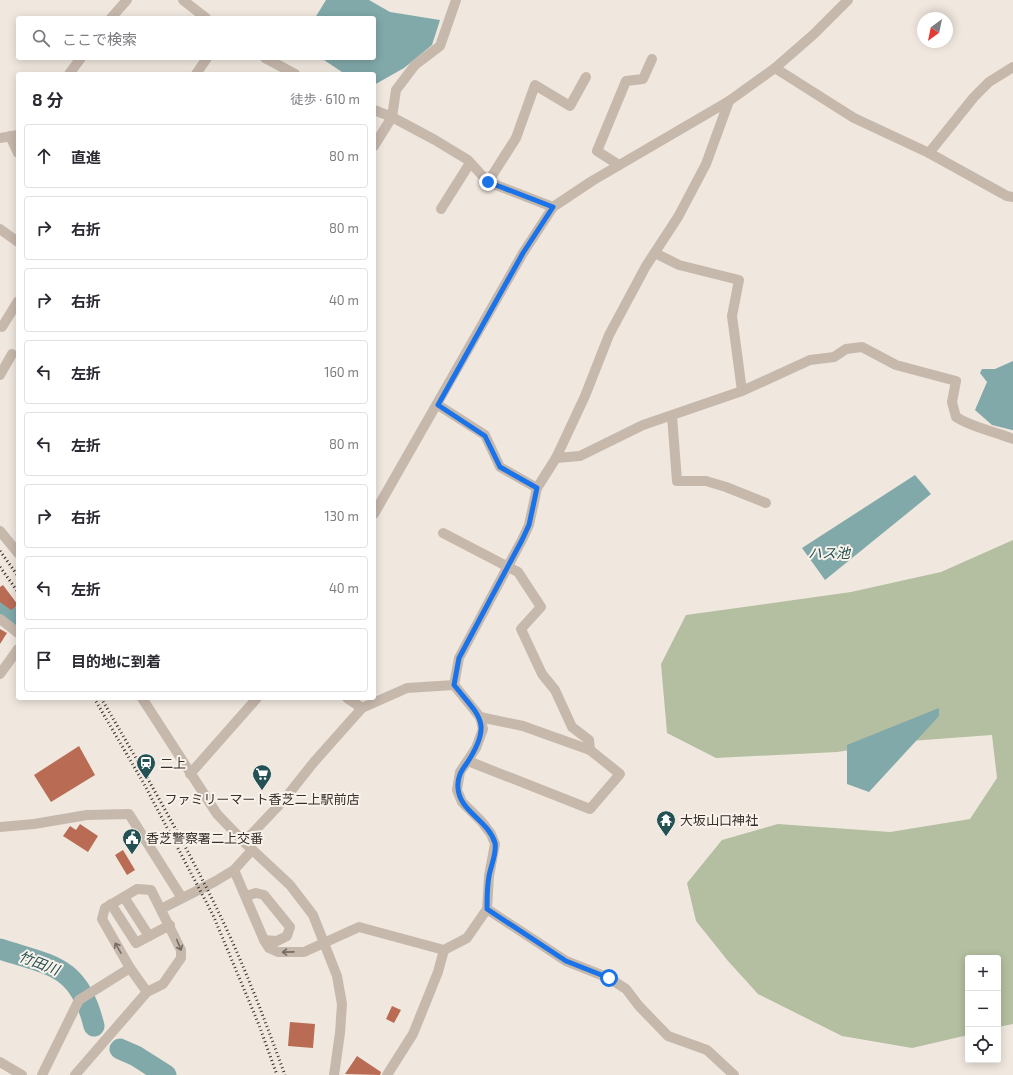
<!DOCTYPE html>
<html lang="ja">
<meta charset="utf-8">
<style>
:root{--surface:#fff;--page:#f7f7f7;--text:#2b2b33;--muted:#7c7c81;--line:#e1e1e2}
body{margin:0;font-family:"Exo 2","Noto Sans JP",sans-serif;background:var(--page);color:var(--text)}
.controls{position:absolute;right:12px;bottom:12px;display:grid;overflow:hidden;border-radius:4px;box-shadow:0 2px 10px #0003}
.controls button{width:36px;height:36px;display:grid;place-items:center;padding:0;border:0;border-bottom:1px solid var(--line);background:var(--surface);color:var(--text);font:20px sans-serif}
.compass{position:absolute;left:917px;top:12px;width:36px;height:36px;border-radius:50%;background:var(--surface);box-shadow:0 2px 10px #0003;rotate:213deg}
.stop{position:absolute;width:12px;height:12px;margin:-9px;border:3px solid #1a73e8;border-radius:50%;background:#fff}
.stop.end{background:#1a73e8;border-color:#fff;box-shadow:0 1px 4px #0008}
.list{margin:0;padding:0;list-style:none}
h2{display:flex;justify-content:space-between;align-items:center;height:52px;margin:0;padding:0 16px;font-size:17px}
h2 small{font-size:13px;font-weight:400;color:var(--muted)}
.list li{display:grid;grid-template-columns:26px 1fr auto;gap:12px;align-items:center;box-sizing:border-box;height:64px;margin:0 8px 8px;padding:0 8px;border:1px solid var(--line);border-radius:4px}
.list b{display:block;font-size:15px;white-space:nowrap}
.list em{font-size:13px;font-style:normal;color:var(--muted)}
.icon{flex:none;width:22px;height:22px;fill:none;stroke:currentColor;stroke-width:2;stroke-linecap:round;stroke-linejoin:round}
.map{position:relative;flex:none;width:1013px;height:1075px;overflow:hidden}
.search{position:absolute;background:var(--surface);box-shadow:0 2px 10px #0003;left:16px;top:16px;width:360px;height:44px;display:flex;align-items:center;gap:10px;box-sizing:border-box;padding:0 14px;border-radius:4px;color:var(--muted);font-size:15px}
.panel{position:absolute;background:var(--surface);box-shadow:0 2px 10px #0003;left:16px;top:72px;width:360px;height:628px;border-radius:4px}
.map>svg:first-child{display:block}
.green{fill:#b4bea0}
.water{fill:#81a9aa}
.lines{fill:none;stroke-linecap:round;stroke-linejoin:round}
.river{stroke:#81a9aa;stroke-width:21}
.building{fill:#b96b54}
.minor{stroke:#c7b8ac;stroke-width:10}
.rail{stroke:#362e2a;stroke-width:3;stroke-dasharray:1 3;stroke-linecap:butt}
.oneway{stroke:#776c64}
.route{stroke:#1a73e8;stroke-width:5}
.labels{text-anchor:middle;stroke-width:4;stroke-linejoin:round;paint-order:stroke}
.poi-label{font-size:13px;fill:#362e2a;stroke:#f8f2eb;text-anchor:start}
.water-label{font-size:14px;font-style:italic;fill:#245153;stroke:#f8f2eb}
</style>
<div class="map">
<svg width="1013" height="1075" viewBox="0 0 1013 1075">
<rect width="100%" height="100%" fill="#f0e8df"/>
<!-- green -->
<polygon class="green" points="1013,540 1013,1024 998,1027 998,958 968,958 968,1035 912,1048 842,1036 758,994 728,961 696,921 687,883 722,840 778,824 890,832 970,819 997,778 992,735 910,741 837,752 716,758 667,733 661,664 686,615 851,592 941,572"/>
<!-- water -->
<g class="water">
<polygon points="326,0 369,0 390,12 440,20 432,45 404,68 374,85 374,74 345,74 321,58 374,58 374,18 315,18"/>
<polygon points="1013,361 1013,430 1012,430 992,425 975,410 987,382 980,373 982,369 995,369"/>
<polygon points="915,475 931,494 825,580 802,548"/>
<polygon points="939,708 939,716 869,792 847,784 847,745"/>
</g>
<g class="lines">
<!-- river -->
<g class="river">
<polyline points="0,610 18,621"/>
<path d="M0,949C52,966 79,965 94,1026"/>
<polyline points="120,1049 136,1056 166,1075"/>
</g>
</g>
<!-- building -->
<g class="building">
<polygon points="3,585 18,605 11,610 0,602 0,587"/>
<polygon points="0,629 7,633 0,644"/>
<polygon points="79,746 95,775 51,802 34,775"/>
<polygon points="80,824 98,836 88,852 63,836 70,826 76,830"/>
<polygon points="123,850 135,870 127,875 115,855"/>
<polygon points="392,1006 401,1010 394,1023 386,1019"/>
<polygon points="290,1022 315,1024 313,1048 288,1046"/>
<polygon points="357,1056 381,1072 380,1075 345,1074"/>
</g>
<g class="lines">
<!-- minor -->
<g class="minor">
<polyline points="183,0 206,18"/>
<polyline points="111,18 127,0"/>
<polyline points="265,58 295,74"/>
<polyline points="775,68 854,118 929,153 1007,196 1013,197"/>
<polyline points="69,74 81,58"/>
<polyline points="196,74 207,58"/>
<polyline points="374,110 392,117 435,140 468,160 488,182 553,207"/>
<polyline points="10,136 18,153"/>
<polyline points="0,138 18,135"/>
<polyline points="374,146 392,117 396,90 415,65 440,46 456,0"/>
<polyline points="929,153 974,97 989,82 1013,67"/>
<polyline points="619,165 597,151 626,81 643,79 652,59"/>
<polyline points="488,182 516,138 535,85 570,106 586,77"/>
<polyline points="441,209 470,163"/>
<polyline points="0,229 18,242"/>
<polyline points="2,327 18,301"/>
<polyline points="0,375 12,354"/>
<path d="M742,391L810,360L834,357L846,349L862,347L896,365L956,381L952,402L956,417C973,428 994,431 1013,439"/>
<polyline points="438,405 485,435 500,467 537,488 529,525 522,540 459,658 454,685"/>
<polyline points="672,416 677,481 706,481 726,487 766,503"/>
<polyline points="556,458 580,456 643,425 742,391 732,316 739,280 679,265 655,253"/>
<polyline points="537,488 556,458 585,396 609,335 646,266 678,217 706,164 729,101"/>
<polyline points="374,514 523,253 553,207 592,181 729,101 775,68 814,34 848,0"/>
<polyline points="0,531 18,553"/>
<polyline points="443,533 518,572 541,607 521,629 542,674 555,690 572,727 589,740 590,750"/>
<polyline points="0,619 18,633"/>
<polyline points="0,674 18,649"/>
<polyline points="142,698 217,814 244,842 290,885 313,915 337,976 342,1004 340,1033 334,1075"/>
<polyline points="347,698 362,708"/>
<polyline points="468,761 590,809 620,774 590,750 523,726 480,717"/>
<polyline points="190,774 257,698"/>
<polyline points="0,827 34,824 87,815 129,814 182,898"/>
<polyline points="234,870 264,940 269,948 278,952 304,952 359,927 444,950 467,938 487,909 489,876 495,844 491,834 482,822 462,802 457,790 460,772 476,748 483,729 480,717 454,685 407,688 362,708 314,762 283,801 244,842"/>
<polyline points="246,896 256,893 264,895 290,927 287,936 277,941 264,940"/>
<polyline points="124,897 149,936"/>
<polyline points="111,904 136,943 170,925"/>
<polyline points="161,909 214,882 234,870 252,850"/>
<polyline points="487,909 566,961 609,978 626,989 639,1006 668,1036 707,1050 734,1075"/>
<polyline points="0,1062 22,1075"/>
<polyline points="42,1075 79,1000 130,968"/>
<polyline points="75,1075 147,992 163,984 181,958 181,950 151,890 137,889 105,908 102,919 130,968 147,992"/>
<polyline points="387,1075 413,1034 438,972 444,950"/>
</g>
<!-- rail -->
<g class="rail">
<polyline points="0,551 18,576"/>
<polyline points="0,567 18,592"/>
<polyline points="94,698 143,782 213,915 259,1025 277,1075"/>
<path d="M101,698C142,768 183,839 219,913C244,965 265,1020 285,1075"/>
</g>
</g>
<!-- one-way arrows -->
<defs><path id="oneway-shaft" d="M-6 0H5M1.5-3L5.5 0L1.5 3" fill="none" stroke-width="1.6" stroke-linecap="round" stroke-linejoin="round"/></defs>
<g class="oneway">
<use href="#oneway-shaft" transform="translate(179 945) rotate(68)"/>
<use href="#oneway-shaft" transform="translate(118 948) rotate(-120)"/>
<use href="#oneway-shaft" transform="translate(288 952) rotate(179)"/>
</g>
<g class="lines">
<!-- route -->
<path class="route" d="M488,182L553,207L523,253L438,405L485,436L500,467L537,488L529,525L522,540L459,658L454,685C480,717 493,723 467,763C461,771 457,778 458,788C459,811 489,821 495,843C497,853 491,865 489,876C487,886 487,898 487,909L566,961L609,978"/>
</g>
<!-- icons -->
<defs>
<symbol id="station-pin" viewBox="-11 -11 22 30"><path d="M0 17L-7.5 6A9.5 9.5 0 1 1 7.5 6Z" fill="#245153" stroke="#f8f2eb"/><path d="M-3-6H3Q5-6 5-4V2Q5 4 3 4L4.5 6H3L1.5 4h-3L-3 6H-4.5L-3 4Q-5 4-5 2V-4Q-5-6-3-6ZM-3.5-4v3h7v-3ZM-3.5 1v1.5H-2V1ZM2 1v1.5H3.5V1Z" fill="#fff"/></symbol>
<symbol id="supermarket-pin" viewBox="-11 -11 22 30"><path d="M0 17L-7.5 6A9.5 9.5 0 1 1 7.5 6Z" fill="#245153" stroke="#f8f2eb"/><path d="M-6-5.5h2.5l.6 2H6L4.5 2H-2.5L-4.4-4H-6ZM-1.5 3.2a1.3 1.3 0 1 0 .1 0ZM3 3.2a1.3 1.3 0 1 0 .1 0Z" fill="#fff"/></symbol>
<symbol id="temple-pin" viewBox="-11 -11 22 30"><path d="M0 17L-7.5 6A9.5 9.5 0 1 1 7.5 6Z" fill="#245153" stroke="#f8f2eb"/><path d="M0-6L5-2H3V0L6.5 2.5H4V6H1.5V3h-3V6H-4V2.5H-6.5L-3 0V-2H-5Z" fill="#fff"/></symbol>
<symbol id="civic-pin" viewBox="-11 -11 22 30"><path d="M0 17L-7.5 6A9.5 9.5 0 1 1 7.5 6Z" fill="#245153" stroke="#f8f2eb"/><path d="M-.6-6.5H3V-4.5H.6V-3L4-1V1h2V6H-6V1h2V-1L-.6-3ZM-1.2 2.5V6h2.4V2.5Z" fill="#fff"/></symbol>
</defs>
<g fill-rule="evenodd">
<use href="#station-pin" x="135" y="752" width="22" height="30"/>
<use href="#supermarket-pin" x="251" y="763" width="22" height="30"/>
<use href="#temple-pin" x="655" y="809" width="22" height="30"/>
<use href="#civic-pin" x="121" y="827" width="22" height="30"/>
</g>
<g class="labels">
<!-- poi labels -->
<g class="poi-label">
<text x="160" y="768">二上</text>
<text x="262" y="804" text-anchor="middle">ファミリーマート香芝二上駅前店</text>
<text x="680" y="825">大坂山口神社</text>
<text x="146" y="843">香芝警察署二上交番</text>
</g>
<!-- water labels -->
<g class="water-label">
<text x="829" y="558">ハス池</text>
<text transform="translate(39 963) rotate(21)" y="5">竹田川</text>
</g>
</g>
</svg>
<div class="controls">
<button>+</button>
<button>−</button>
<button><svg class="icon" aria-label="locate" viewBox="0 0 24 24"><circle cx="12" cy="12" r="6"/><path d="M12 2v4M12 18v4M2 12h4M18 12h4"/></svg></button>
</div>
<svg class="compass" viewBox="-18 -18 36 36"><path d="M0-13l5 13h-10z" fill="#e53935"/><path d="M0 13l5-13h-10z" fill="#7c7c81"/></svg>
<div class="stop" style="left:609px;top:978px"></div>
<div class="stop end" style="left:488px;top:182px"></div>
<div class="search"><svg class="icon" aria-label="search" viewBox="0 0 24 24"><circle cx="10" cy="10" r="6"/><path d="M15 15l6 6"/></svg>ここで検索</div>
<section class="panel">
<h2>8 分<small>徒歩 · 610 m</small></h2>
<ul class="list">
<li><svg class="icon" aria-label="ahead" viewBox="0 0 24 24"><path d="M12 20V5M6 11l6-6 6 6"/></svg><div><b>直進</b></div><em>80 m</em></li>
<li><svg class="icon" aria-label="right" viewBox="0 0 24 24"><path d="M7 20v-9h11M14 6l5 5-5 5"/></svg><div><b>右折</b></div><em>80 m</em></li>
<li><svg class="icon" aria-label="right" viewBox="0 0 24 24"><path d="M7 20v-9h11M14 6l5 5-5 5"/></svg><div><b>右折</b></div><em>40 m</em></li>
<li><svg class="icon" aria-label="left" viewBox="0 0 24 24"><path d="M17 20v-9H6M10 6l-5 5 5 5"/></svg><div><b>左折</b></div><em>160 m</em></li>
<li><svg class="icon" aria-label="left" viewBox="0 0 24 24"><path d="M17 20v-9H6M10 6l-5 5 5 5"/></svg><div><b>左折</b></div><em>80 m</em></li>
<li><svg class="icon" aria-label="right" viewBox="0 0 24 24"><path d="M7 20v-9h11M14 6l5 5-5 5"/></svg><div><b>右折</b></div><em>130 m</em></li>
<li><svg class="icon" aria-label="left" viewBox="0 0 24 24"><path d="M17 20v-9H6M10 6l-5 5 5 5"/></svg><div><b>左折</b></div><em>40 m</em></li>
<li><svg class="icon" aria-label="arrive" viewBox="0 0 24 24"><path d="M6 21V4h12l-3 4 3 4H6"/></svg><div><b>目的地に到着</b></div></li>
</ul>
</section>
</div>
